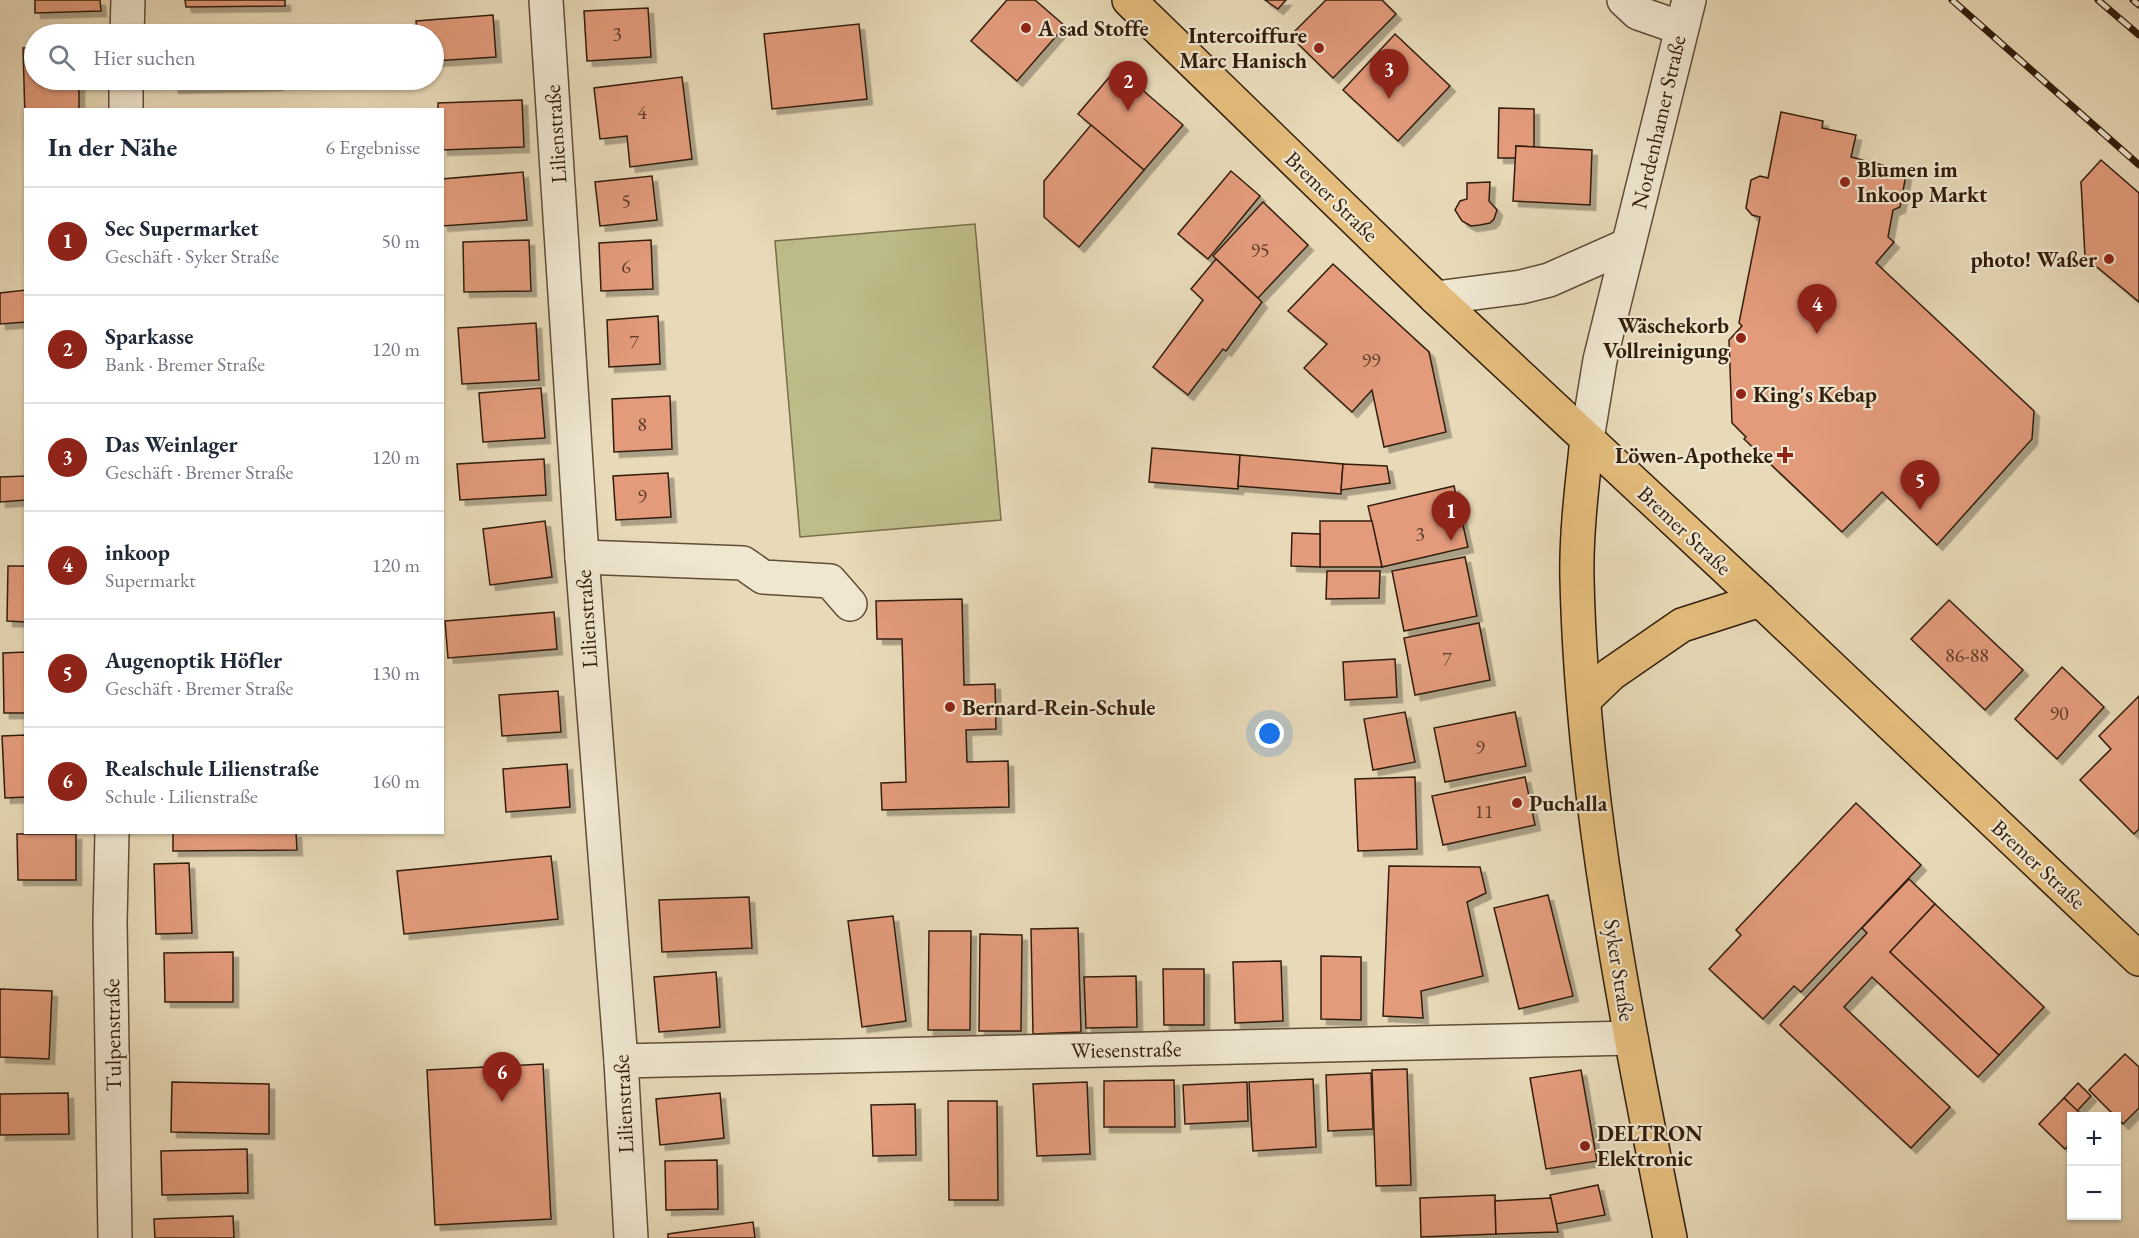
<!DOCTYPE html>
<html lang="de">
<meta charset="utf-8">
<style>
:root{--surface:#fff;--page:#f6f6f7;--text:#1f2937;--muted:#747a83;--line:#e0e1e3;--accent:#8f2418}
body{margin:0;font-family:"EB Garamond",serif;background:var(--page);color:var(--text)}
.controls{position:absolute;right:18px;bottom:18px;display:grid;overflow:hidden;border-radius:0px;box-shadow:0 2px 4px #0004}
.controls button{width:54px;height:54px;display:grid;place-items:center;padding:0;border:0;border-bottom:2px solid var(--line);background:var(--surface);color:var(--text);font:30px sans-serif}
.you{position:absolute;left:1270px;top:734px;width:21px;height:21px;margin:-15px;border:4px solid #fff;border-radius:50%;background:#1a73e8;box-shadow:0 0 0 9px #1a73e833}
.badge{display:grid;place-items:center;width:39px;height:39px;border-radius:50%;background:var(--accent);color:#fff;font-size:20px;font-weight:700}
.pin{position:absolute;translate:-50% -50px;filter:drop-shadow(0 2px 3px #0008)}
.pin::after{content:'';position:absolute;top:32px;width:21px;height:18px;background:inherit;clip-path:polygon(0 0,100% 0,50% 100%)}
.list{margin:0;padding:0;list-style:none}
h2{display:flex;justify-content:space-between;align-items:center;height:78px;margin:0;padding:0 24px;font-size:26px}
h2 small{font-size:20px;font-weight:400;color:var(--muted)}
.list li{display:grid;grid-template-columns:39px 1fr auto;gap:18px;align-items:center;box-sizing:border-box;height:108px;padding:0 24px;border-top:2px solid var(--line)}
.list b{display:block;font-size:22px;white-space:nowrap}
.list p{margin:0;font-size:20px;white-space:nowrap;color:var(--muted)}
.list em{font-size:20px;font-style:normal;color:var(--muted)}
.icon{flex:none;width:33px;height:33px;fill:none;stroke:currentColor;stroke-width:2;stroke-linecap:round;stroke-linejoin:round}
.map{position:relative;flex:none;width:2139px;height:1238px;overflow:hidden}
.search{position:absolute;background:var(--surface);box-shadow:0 2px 4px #0004;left:24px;top:24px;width:420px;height:66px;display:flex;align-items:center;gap:15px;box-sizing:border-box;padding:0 21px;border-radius:33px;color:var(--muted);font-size:22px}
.panel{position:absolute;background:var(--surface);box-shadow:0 2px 4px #0004;left:24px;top:108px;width:420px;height:726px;border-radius:0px}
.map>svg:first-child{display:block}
.green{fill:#bebd89;stroke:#786e4a;stroke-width:1.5}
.building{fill:#e39b7c;stroke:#321e0c;stroke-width:1.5;filter:url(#shadow)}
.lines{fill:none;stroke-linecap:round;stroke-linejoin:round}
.minor-casing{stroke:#604d37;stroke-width:36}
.major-casing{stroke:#321e0c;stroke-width:36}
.minor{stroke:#f0e7d1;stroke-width:33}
.major{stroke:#e4bd7c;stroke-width:33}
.rail-casing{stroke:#321e0c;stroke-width:7}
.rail{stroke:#f0e7d1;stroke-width:4.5;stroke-dasharray:14;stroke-linecap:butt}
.poi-dot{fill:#8f2418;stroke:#f0e7d1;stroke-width:2}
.labels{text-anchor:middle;stroke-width:4.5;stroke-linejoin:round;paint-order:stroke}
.number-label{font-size:20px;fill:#5e3d28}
.poi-label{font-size:22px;font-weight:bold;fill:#321e0c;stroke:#f0e7d1;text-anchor:start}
.street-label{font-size:22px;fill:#321e0c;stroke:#f0e7d1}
</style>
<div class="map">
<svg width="2139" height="1238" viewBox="0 0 2139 1238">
<defs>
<filter id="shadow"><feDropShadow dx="5.5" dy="5.5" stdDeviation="0" flood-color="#0004"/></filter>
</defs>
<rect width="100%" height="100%" fill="#e8dab8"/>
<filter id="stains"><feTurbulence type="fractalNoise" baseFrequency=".00333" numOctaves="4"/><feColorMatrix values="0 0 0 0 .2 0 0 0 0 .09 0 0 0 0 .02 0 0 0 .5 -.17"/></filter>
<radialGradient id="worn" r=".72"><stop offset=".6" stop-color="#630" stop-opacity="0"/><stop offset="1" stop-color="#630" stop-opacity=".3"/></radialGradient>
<!-- green -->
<polygon class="green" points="975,224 1001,520 800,537 775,241"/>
<!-- building -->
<g class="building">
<polygon points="35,0 100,0 101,11 35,13"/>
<polygon points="185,0 285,0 285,6 186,7"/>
<polygon points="1007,0 1035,0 1065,26 1017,81 971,41"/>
<polygon points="1265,0 1286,0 1278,9"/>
<polygon points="1326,0 1382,0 1396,14 1333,78 1290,36"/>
<polygon points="648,8 651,57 587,61 584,11"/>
<polygon points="493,15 496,57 434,61 434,34 417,34 416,21"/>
<polygon points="859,24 867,99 772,109 764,34"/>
<polygon points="1395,34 1450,86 1398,141 1343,90"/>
<polygon points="23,48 34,48 34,80 79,80 79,110 26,110 25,118"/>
<polygon points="1117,68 1183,125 1144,170 1078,114"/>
<polygon points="682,77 692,159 630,167 627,136 600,139 594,88"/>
<polygon points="172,80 278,80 278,85 173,88"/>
<polygon points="522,100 524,147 442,150 442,110 438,110 438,103"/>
<polygon points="1499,108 1534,109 1534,147 1516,146 1516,158 1498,158"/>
<polygon points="1781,112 1823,121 1822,128 1856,135 1851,157 1901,170 1906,175 1900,207 1893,210 1888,237 1894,242 1876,263 2034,411 2032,439 1937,545 1882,492 1842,532 1744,439 1746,437 1732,423 1729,340 1742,326 1739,323 1760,217 1752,215 1746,208 1751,180 1760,176 1768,178"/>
<polygon points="1091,125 1144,170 1079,247 1044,217 1044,181"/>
<polygon points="1516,146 1592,150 1590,205 1513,201"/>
<polygon points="2101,160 2139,193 2139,302 2085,257 2081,182"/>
<polygon points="1231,171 1260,196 1208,259 1178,234"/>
<polygon points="523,172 527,220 442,226 442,179"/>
<polygon points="652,176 657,220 600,226 595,182"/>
<polygon points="1490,182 1489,201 1497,210 1494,219 1490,223 1480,225 1471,226 1462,221 1455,210 1460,201 1467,199 1467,183"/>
<polygon points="1263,202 1308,245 1258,298 1213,256"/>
<polygon points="529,240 531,291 464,292 463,242"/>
<polygon points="651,240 653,289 601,291 599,243"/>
<polygon points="1216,259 1262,302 1226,351 1223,349 1188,395 1153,367 1203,300 1191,289"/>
<polygon points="1333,264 1429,352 1446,432 1384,447 1372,390 1352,412 1304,368 1327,344 1288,311"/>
<polygon points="26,290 26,322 0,324 0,293"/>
<polygon points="658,316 660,364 609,367 607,320"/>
<polygon points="536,323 539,380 462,384 458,328"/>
<polygon points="541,388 545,438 483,442 479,393"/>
<polygon points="670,396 672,449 614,452 612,399"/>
<polygon points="1152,448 1240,455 1238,489 1149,482"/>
<polygon points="1240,455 1343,464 1341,494 1238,486"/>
<polygon points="544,459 546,495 460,500 457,464"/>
<polygon points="1343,464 1387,466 1390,483 1341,490"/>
<polygon points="668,473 671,517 616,520 613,476"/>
<polygon points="26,476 26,500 0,502 0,477"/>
<polygon points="1454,486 1468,547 1382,567 1368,506"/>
<polygon points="545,521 552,577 490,585 483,529"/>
<polygon points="1320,521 1372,521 1382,567 1320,567"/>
<polygon points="1292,533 1320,534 1320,567 1291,566"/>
<polygon points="1465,557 1477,616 1404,631 1392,571"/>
<polygon points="8,566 26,566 26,622 7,621"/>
<polygon points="1327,571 1380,571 1379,598 1326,599"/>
<polygon points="962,599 964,685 995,684 996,729 966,730 967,762 1008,761 1009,807 882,810 881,783 906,782 902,639 877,639 876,601"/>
<polygon points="1949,600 2023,670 1985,710 1911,639"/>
<polygon points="554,612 557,649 448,658 445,621"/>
<polygon points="1479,623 1490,680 1415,695 1404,638"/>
<polygon points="26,652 26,713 4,713 3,653"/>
<polygon points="1395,659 1397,697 1345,700 1343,662"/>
<polygon points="2062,667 2104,707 2057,759 2015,719"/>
<polygon points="558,691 561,732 502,736 499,695"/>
<polygon points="2139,696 2139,829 2134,834 2080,780 2111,749 2099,736"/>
<polygon points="1405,712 1415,762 1373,770 1364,719"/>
<polygon points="1515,712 1526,766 1445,782 1434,728"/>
<polygon points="26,735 26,797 5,798 2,736"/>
<polygon points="567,764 570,807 506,812 503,769"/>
<polygon points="1415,777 1417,849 1358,851 1355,779"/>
<polygon points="1525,777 1535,825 1443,845 1432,796"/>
<polygon points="1856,803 1921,865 1801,992 1794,986 1763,1019 1709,969 1741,935 1736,930"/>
<polygon points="173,832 296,832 297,850 173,851"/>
<polygon points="17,834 76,834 76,880 18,880"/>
<polygon points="551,856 558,919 404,934 397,871"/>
<polygon points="189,863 192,933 156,934 154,864"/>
<polygon points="1389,866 1480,867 1486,893 1467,902 1483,976 1421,991 1423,1018 1383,1016"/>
<polygon points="1909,879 1935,904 1890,952 1999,1055 1978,1077 1872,977 1844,1007 1950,1107 1911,1148 1780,1025 1867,933 1862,928"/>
<polygon points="1548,895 1573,996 1519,1009 1494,908"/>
<polygon points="749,897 752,948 662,952 659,900"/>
<polygon points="1935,904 2044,1007 1999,1055 1890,952"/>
<polygon points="893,916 906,1021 862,1027 848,921"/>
<polygon points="1078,928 1081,1032 1033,1034 1031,929"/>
<polygon points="929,931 971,931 970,1030 928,1030"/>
<polygon points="980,934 1022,935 1021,1031 979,1031"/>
<polygon points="233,952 233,1002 165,1002 164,953"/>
<polygon points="1321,956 1361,957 1361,1020 1321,1019"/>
<polygon points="1281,961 1283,1021 1235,1023 1233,962"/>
<polygon points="1163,969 1204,969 1204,1025 1164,1025"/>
<polygon points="716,972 720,1027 659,1032 654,977"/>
<polygon points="1136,976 1137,1027 1086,1028 1084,977"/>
<polygon points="0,989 52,991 49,1059 0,1057"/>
<polygon points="2125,1054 2139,1067 2139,1108 2123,1124 2089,1090"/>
<polygon points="543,1064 551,1219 435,1225 427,1070"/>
<polygon points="1407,1069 1411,1185 1376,1186 1372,1070"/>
<polygon points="1581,1070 1597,1161 1546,1169 1530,1078"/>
<polygon points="1371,1073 1373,1129 1328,1131 1326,1075"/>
<polygon points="1313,1079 1316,1147 1253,1151 1249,1082"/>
<polygon points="1174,1080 1175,1127 1104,1127 1104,1081"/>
<polygon points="172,1082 269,1084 269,1134 171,1132"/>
<polygon points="1087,1082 1090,1154 1037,1156 1033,1084"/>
<polygon points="1247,1082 1248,1121 1185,1124 1183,1085"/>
<polygon points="2078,1083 2091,1096 2077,1111 2064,1098"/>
<polygon points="68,1093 69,1134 0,1135 0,1094"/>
<polygon points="720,1093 724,1138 660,1145 656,1099"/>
<polygon points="2064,1098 2083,1116 2072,1116 2072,1142 2065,1149 2039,1124"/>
<polygon points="948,1101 997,1101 998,1200 949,1200"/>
<polygon points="915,1104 916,1155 873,1156 871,1105"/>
<polygon points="247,1149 248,1193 162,1195 161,1151"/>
<polygon points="717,1160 718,1209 666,1210 665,1161"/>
<polygon points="1598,1185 1605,1215 1556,1224 1550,1195"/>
<polygon points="1495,1195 1496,1234 1421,1237 1420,1198"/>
<polygon points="1551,1198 1558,1232 1496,1234 1495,1201"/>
<polygon points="233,1216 234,1238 155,1238 154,1219"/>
<polygon points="753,1222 755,1238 668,1238 668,1234"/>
</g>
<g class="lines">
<defs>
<g id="minor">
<polyline points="546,0 582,557 621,1061 631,1238"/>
<polyline points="1624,0 1638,13 1681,28"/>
<polyline points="127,34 128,0"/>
<polyline points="126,110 126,80"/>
<polyline points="1436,298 1521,287 1549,280 1628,245"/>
<polyline points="1587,439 1600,360 1689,0"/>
<polyline points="582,557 743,563 763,577 830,581 850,604"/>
<polyline points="112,832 110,922 115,1238"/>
<polyline points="621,1061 1631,1038"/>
</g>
<g id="major">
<polyline points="1129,0 1436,298 1760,600 2139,959"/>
<path d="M1587,439C1582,486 1576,533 1577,579C1582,801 1627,1021 1670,1238"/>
<polyline points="1584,700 1611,674 1682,625 1760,600"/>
</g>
</defs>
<!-- minor casing -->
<use href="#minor" class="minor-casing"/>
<!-- major casing -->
<use href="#major" class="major-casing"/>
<!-- minor -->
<use href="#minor" class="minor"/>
<!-- major -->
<use href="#major" class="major"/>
<defs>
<g id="rail">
<polyline points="1952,0 2139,165"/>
<polyline points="2098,0 2139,35"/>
<polyline points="2133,0 2139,5"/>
</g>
</defs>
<!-- rail casing -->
<use href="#rail" class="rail-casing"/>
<!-- rail -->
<use href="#rail" class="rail"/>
</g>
<!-- markers -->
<g class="poi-dot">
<circle cx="1026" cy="28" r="6"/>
<circle cx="1319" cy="48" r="6"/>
<circle cx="1845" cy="182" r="6"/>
<circle cx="2109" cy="259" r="6"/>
<circle cx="1741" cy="338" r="6"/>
<circle cx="1741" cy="394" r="6"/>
<path d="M1782 446h6v6h6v6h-6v6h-6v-6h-6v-6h6z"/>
<circle cx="950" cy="707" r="6"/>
<circle cx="1517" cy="803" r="6"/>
<circle cx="1585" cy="1146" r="6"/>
</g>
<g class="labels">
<!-- number labels -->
<g class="number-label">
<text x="617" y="41">3</text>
<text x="642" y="119">4</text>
<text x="626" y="208">5</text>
<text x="1260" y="257">95</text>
<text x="626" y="273">6</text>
<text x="634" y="349">7</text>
<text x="1371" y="367">99</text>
<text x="642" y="431">8</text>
<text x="642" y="503">9</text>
<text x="1420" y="541">3</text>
<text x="1967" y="662">86-88</text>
<text x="1447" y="666">7</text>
<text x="2059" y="720">90</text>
<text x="1480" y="754">9</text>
<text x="1484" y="818">11</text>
</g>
<!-- poi labels -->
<g class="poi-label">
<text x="1038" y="36">A sad Stoffe</text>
<text x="1307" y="43" text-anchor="end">Intercoiffure<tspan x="1307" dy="25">Marc Hanisch</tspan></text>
<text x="1857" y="177">Blumen im<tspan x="1857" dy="25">Inkoop Markt</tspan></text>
<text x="2097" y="267" text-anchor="end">photo! Waßer</text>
<text x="1729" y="333" text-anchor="end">Wäschekorb<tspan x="1729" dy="25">Vollreinigung</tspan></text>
<text x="1753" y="402">King's Kebap</text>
<text x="1773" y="463" text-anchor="end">Löwen-Apotheke</text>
<text x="962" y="715">Bernard-Rein-Schule</text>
<text x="1529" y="811">Puchalla</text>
<text x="1597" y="1141">DELTRON<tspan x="1597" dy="25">Elektronic</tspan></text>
</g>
<!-- street labels -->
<g class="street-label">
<text transform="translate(1658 122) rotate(-77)" y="8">Nordenhamer Straße</text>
<text transform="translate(555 134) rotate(-94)" y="8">Lilienstraße</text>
<text transform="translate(1332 196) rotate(44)" y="8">Bremer Straße</text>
<text transform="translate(1685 530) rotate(43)" y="8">Bremer Straße</text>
<text transform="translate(586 619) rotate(-94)" y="8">Lilienstraße</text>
<text transform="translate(2039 864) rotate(43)" y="8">Bremer Straße</text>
<text transform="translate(1620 970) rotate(81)" y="8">Syker Straße</text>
<text transform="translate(112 1035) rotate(-91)" y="8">Tulpenstraße</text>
<text transform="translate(1126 1049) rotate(-1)" y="8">Wiesenstraße</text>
<text transform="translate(623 1104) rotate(-93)" y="8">Lilienstraße</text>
</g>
</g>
<rect width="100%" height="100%" filter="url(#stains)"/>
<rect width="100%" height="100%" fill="url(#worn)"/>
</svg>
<div class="controls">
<button>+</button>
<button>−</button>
</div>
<div class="you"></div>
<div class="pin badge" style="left:1451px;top:541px">1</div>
<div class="pin badge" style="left:1128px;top:111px">2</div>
<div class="pin badge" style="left:1389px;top:99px">3</div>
<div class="pin badge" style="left:1817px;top:334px">4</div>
<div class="pin badge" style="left:1920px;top:510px">5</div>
<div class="pin badge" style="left:502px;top:1102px">6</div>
<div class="search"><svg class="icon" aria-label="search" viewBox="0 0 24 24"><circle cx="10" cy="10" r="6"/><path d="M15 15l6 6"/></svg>Hier suchen</div>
<section class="panel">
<h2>In der Nähe<small>6 Ergebnisse</small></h2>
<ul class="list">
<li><span class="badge">1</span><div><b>Sec Supermarket</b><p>Geschäft · Syker Straße</p></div><em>50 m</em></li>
<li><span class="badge">2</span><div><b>Sparkasse</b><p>Bank · Bremer Straße</p></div><em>120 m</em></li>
<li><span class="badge">3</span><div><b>Das Weinlager</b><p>Geschäft · Bremer Straße</p></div><em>120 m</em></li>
<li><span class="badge">4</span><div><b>inkoop</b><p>Supermarkt</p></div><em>120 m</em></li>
<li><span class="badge">5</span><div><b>Augenoptik Höfler</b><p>Geschäft · Bremer Straße</p></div><em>130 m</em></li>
<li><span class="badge">6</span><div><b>Realschule Lilienstraße</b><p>Schule · Lilienstraße</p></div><em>160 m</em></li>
</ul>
</section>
</div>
